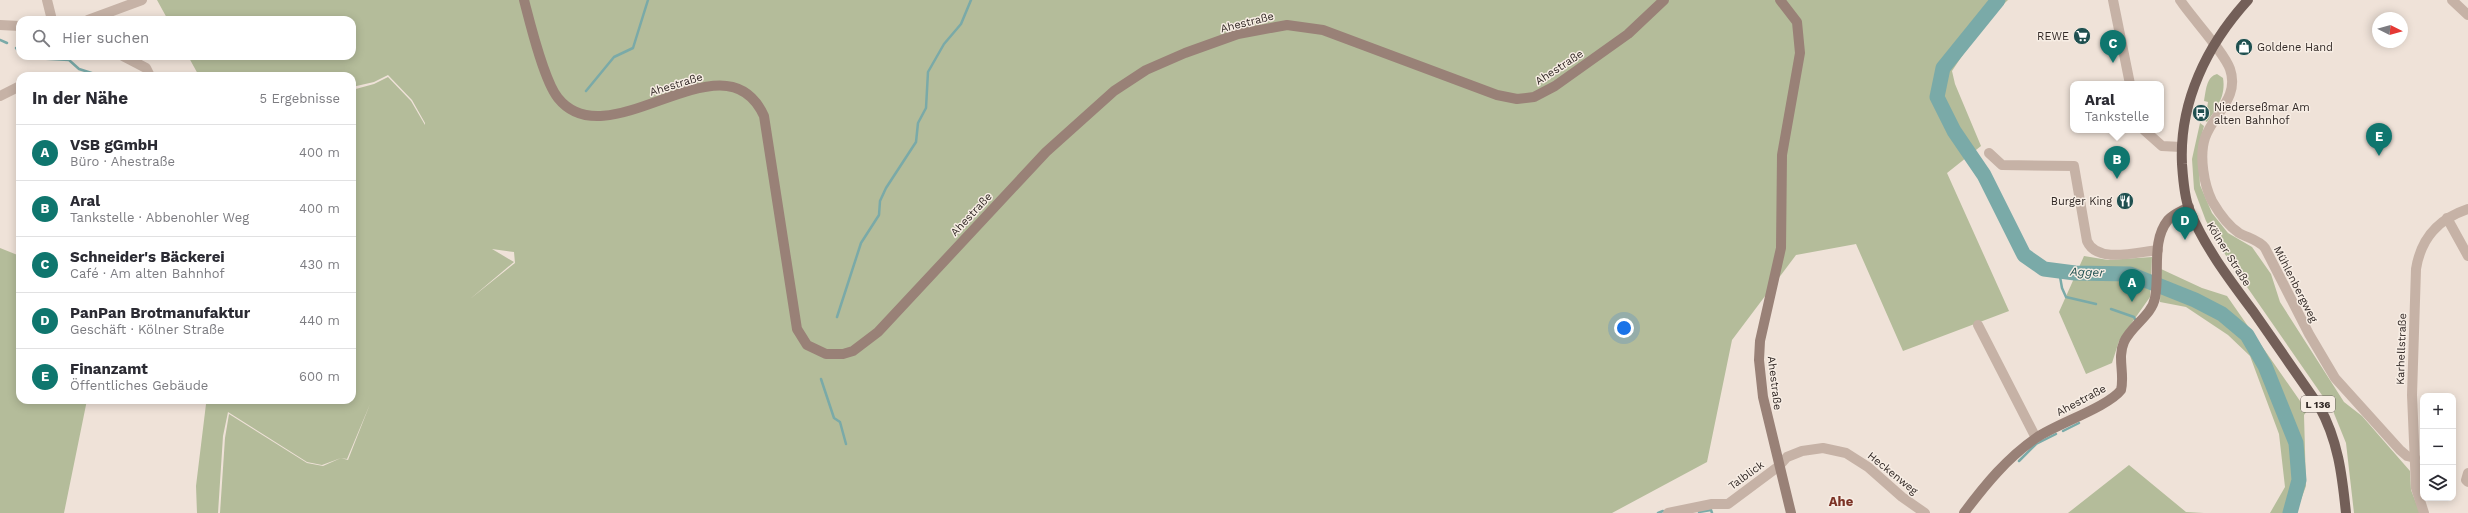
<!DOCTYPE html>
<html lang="de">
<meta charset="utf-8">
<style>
:root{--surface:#fff;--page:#f7f7f7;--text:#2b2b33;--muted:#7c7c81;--line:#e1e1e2;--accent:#0f766e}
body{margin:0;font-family:"Work Sans",sans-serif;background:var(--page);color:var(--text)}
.controls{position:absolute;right:12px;bottom:12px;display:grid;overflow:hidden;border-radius:8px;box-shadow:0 2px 10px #0003}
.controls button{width:36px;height:36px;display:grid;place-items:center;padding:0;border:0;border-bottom:1px solid var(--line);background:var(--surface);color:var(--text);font:20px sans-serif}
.compass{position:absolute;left:2372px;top:12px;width:36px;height:36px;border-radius:50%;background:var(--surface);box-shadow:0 2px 10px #0003;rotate:95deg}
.you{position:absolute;left:1624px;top:328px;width:14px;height:14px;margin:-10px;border:3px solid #fff;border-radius:50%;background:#1a73e8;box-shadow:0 0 0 6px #1a73e833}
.badge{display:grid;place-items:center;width:26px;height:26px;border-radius:50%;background:var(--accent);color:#fff;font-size:13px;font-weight:700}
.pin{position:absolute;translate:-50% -33px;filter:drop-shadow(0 1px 2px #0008)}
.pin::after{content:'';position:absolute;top:21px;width:14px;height:12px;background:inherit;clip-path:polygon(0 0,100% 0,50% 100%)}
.popup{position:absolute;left:2070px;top:81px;width:94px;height:52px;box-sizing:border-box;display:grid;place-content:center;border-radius:8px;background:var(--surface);filter:drop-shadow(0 1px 3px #0005);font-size:13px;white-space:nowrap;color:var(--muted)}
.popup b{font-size:15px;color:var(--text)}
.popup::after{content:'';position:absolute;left:50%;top:100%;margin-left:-8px;border:8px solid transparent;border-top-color:var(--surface)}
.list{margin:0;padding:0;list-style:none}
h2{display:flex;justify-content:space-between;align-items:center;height:52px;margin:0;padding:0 16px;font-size:17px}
h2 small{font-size:13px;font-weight:400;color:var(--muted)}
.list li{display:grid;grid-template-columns:26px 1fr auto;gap:12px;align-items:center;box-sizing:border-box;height:56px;padding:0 16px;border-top:1px solid var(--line)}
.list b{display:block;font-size:15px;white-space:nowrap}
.list p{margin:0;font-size:13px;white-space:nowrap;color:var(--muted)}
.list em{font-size:13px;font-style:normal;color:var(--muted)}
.icon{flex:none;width:22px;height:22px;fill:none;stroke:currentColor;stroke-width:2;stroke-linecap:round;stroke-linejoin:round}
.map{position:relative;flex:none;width:2468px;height:513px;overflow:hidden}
.search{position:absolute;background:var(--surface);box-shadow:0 2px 10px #0003;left:16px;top:16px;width:340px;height:44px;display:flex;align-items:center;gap:10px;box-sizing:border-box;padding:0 14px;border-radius:12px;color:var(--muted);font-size:15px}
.panel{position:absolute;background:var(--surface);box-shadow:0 2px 10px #0003;left:16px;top:72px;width:340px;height:332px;border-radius:12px}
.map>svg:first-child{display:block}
.green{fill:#b4bc9a;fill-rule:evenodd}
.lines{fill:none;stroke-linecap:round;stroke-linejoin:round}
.stream{stroke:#7aaaa8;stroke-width:2.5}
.river{stroke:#7aaaa8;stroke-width:15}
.street{stroke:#c6b2a6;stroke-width:10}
.secondary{stroke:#998177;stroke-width:10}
.primary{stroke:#735f58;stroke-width:10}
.labels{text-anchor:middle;stroke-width:3;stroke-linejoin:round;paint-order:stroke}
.shield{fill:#f7ede4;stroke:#6d645f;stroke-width:1}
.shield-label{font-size:10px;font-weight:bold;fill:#322926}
.street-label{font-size:11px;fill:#322926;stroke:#f7ede4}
.poi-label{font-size:11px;fill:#322926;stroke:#f7ede4;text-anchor:end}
.water-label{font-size:12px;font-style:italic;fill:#1f5050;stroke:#f7ede4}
.quarter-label{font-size:13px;font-weight:bold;fill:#7b3225;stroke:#f7ede4}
</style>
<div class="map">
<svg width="2468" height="513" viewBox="0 0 2468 513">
<rect width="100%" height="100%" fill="#efe2d8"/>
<!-- green -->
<g class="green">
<path d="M157,0H2008L1984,23L1952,71L1955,84L1981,146L1947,173L2009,311L1903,351L1856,244L1796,255L1732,340L1707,462L1612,513H220L225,438L229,414L307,463L323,466L341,458L348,460L370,404L347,459L341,458L322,465L307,462L228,412L223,436L218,513H197L196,486L206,404L205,402L192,400H352V90L374,84L388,77L411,101L425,125V123L412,100L388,75L374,82L352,87V76H199L188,56H352V20H168ZM492,249L514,252L515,263L470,299L514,262Z"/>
<path d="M2217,74L2223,78C2226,96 2217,108 2207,122L2202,119L2203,109H2207L2208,102L2204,101C2206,91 2206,77 2217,74Z"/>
<polygon points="2200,123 2204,126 2198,149 2200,185 2212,213 2228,233 2252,247 2271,274 2280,302 2344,402 2362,416 2410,471 2411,490 2420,513 2354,513 2346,443 2333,411 2229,261 2206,221 2194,189 2192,159"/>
<polygon points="0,248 20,256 20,400 87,400 64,513 0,513"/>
<polygon points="2084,256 2108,260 2152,257 2150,297 2119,341 2112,363 2086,374 2059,312"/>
<polygon points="2161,269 2202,288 2227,296 2307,411 2304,415 2306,486 2296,513 2270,513 2285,487 2279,434 2250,356 2228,335 2186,307 2160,302"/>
<polygon points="2129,465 2186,512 2204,513 2068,513"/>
</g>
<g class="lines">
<!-- stream -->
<g class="stream">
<polyline points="0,40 7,43"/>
<polyline points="16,48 20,52"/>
<polyline points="25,56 32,58 69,60 79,69 101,76"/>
<polyline points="586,91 614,57 633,48 648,0"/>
<polyline points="2059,271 2062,288 2066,297 2096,304"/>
<polyline points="2111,309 2134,317 2136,321"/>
<polyline points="837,317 861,243 879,215 880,201 886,188 916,142 918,123 926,108 928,72 944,44 961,24 971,0"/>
<polyline points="821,379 834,418 840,422 846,444"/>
<polyline points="2063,431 2079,423"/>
<polyline points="2019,461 2036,444 2056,434"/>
<polyline points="1699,512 1711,510 1712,513"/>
<polyline points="1658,513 1663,511"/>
</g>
<!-- river -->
<polyline class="river" points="1998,0 1943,68 1937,97 1954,131 1984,175 2024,255 2044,269 2075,273 2130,274 2195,300 2222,314 2247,335 2265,366 2296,443 2299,480 2290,513"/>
<!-- street -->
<g class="street">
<polyline points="47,0 52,20"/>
<polyline points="2113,0 2130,84"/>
<path d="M2180,0C2192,18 2224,52 2230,69C2240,98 2213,114 2205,138C2199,156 2204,185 2212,201C2219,213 2227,225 2239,233C2248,238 2259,240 2265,248L2309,334L2335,378L2400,450L2407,456L2415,458"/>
<polyline points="2452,0 2468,15"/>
<polyline points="88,20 142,0"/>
<polyline points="0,25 20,26"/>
<polyline points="123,56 146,68 150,76"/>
<polyline points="0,96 20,86"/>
<polyline points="2144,130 2162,146 2181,147"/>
<path d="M1989,153L2002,165L2074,166L2087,241C2097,264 2137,252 2158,250"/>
<polyline points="2447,218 2468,256"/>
<polyline points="1978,325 2036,438"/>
<polyline points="2468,473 2466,480 2468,482"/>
<polyline points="1668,513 1712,504 1728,504 1779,466 1787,457 1802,451 1823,448 1846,453 1868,467 1902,497 1925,513"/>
<path d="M2424,513L2416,488L2412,395L2416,269C2421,238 2438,219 2468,209"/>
</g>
<!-- secondary -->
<g class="secondary">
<path d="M524,0C530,23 544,81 558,98C609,162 725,29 764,116L797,329L807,345L826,354H843L853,351L878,332L1046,152L1114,91L1146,70L1185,53L1238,34L1287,25L1323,30L1497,95L1517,99L1534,97L1555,86L1628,34L1664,0"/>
<polyline points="1780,0 1797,22 1800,53 1782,155 1781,248 1760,341 1759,360 1763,397 1791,513"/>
<path d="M1964,513C1985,485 2007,458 2036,438C2056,424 2108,407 2121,390C2125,374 2117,358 2124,342C2131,326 2152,315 2155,298C2160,273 2151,241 2168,220C2173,214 2182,211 2189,207"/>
</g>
<!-- primary -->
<path class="primary" d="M2248,0C2207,45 2179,102 2182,164C2183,178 2184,195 2189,209C2204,246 2229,279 2253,311C2275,343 2297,374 2319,406C2338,440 2342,474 2346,513"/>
</g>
<!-- icons -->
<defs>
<symbol id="supermarket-disc" viewBox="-11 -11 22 22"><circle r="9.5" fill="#1f5050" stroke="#f7ede4"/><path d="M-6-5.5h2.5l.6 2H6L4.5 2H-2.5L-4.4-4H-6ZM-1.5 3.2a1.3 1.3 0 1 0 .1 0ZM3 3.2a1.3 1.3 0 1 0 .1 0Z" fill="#fff"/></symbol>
<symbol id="shop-disc" viewBox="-11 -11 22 22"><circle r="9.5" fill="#1f5050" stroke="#f7ede4"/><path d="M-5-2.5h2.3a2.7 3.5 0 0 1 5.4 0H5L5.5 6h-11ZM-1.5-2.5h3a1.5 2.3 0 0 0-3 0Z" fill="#fff"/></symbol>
<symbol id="bus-disc" viewBox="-11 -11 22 22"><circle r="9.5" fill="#1f5050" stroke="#f7ede4"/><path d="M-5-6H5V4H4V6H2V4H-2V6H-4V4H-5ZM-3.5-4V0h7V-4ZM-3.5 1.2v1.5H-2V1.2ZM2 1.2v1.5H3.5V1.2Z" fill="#fff"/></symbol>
<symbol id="restaurant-disc" viewBox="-11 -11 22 22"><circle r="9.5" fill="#1f5050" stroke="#f7ede4"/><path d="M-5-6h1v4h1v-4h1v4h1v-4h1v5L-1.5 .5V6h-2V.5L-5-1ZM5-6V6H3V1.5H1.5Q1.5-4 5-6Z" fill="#fff"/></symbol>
</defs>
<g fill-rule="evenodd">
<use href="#supermarket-disc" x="2072" y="26" width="20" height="20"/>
<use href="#shop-disc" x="2234" y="37" width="20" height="20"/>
<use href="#bus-disc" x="2191" y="103" width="20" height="20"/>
<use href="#restaurant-disc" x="2115" y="191" width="20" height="20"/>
</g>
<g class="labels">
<!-- shield labels -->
<rect class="shield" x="2301" y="396" width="34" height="16" rx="3"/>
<g class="shield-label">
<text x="2318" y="408">L 136</text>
</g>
<!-- street labels -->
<g class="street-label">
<text transform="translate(1247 22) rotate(-14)" y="4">Ahestraße</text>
<text transform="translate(1559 67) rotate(-33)" y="4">Ahestraße</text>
<text transform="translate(676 84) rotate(-17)" y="4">Ahestraße</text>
<text transform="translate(971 214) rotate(-47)" y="4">Ahestraße</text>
<text transform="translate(2229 254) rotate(58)" y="4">Kölner Straße</text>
<text transform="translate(2296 284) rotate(63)" y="4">Mühlenbergweg</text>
<text transform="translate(2401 349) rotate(-88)" y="4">Karhellstraße</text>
<text transform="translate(1775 383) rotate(83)" y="4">Ahestraße</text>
<text transform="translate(2081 400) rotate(-28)" y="4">Ahestraße</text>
<text transform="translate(1893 473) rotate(39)" y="4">Heckenweg</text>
<text transform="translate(1746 475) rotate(-36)" y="4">Talblick</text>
</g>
<!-- poi labels -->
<g class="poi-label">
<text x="2069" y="40">REWE</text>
<text x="2257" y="51" text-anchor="start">Goldene Hand</text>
<text x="2214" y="111" text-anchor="start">Niederseßmar Am<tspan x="2214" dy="13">alten Bahnhof</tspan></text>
<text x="2112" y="205">Burger King</text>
</g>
<!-- water labels -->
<g class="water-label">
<text transform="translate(2087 272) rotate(2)" y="4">Agger</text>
</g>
<!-- quarter labels -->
<g class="quarter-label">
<text x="1841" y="506">Ahe</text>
</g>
</g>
</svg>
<div class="controls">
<button>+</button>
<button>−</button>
<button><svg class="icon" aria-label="layers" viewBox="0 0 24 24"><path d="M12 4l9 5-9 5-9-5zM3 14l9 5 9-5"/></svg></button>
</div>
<svg class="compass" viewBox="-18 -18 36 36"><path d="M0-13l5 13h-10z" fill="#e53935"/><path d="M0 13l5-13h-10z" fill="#7c7c81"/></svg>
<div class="you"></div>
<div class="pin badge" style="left:2132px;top:302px">A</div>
<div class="pin badge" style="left:2117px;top:179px">B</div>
<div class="popup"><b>Aral</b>Tankstelle</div>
<div class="pin badge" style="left:2113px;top:63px">C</div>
<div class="pin badge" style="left:2185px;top:240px">D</div>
<div class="pin badge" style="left:2379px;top:156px">E</div>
<div class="search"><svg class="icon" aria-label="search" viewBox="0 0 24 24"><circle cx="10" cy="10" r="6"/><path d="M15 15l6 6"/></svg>Hier suchen</div>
<section class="panel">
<h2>In der Nähe<small>5 Ergebnisse</small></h2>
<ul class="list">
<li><span class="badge">A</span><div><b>VSB gGmbH</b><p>Büro · Ahestraße</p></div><em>400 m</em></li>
<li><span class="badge">B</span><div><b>Aral</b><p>Tankstelle · Abbenohler Weg</p></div><em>400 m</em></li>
<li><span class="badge">C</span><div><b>Schneider's Bäckerei</b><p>Café · Am alten Bahnhof</p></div><em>430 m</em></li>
<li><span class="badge">D</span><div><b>PanPan Brotmanufaktur</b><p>Geschäft · Kölner Straße</p></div><em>440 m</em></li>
<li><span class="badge">E</span><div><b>Finanzamt</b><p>Öffentliches Gebäude</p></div><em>600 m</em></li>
</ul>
</section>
</div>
